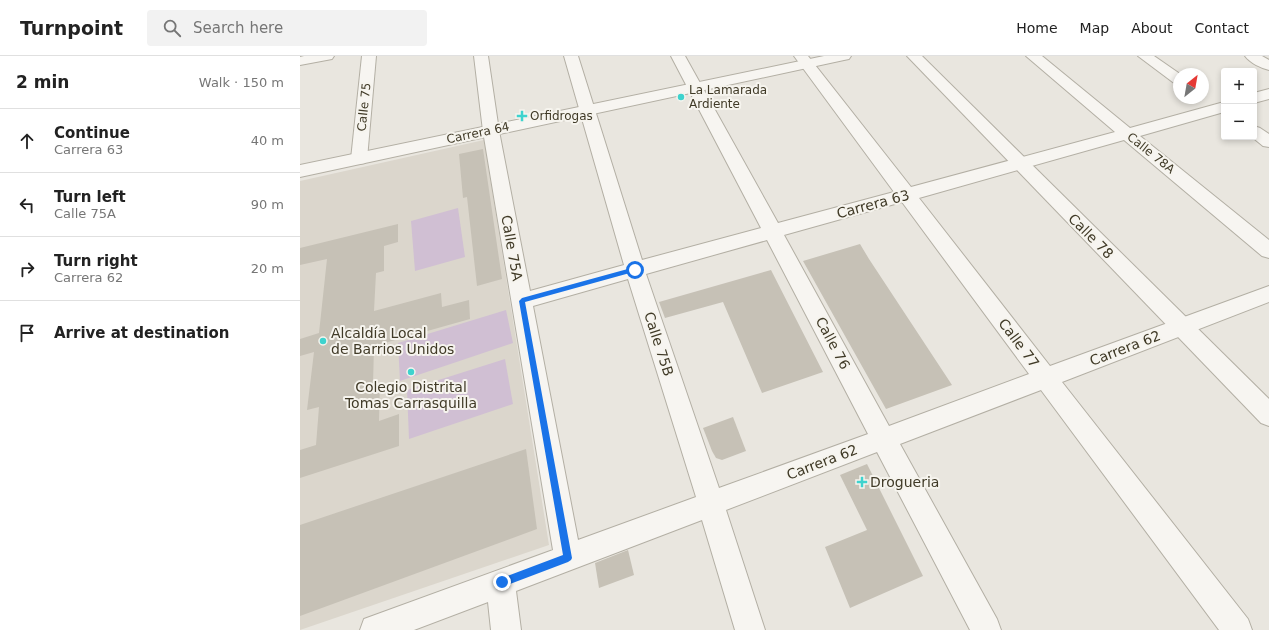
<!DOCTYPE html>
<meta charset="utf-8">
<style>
:root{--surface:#fff;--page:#f2f2f2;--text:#222;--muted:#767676;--line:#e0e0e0}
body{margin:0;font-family:"DejaVu Sans",sans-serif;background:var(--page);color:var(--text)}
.controls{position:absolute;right:12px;top:12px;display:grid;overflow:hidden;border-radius:4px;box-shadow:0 2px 6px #0003}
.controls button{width:36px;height:36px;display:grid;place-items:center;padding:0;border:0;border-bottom:1px solid var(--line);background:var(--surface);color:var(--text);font:20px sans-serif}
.compass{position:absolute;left:873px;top:12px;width:36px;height:36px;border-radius:50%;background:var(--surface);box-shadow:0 2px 6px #0003;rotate:31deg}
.stop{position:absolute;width:12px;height:12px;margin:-9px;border:3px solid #1a73e8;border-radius:50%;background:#fff}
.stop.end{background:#1a73e8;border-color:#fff;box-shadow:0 1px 4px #0008}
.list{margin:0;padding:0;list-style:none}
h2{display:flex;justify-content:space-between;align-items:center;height:52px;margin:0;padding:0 16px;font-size:17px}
h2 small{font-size:13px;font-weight:400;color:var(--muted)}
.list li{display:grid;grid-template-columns:26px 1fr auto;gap:12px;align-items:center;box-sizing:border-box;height:64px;padding:0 16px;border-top:1px solid var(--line)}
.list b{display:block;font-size:15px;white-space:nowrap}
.list p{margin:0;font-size:13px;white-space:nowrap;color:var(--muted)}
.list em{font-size:13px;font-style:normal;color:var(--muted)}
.icon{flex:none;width:22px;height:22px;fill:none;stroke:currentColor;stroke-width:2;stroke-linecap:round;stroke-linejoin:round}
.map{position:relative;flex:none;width:969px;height:574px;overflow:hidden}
header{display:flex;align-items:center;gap:24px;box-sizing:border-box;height:56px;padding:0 20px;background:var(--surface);border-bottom:1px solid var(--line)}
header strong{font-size:19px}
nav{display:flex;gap:22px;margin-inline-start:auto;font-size:14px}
.search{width:280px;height:36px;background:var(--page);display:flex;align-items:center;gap:10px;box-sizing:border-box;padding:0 14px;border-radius:4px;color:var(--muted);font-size:15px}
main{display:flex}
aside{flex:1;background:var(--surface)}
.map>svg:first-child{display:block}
.built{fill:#dbd6cc}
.green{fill:#d0bfd3}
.building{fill:#c6c1b6}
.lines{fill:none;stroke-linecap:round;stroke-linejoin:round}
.minor-casing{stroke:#b3afa4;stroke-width:2}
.tertiary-casing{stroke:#b3afa4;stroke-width:2}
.minor{fill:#f7f5f1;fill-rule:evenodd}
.tertiary{fill:#f7f5f1;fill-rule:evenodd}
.route{fill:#1a73e8}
.poi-dot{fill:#3ed3ce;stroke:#f6f4ee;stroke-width:1.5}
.labels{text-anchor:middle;stroke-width:4;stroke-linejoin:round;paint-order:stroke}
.far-poi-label{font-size:12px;fill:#403a27;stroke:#f6f4ee;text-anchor:start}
.far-street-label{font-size:12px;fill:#403a27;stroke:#f6f4ee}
.street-label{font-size:14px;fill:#403a27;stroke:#f6f4ee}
.poi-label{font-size:14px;fill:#403a27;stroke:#f6f4ee;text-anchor:start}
</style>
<header>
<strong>Turnpoint</strong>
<div class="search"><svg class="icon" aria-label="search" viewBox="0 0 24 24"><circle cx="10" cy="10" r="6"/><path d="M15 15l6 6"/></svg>Search here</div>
<nav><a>Home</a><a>Map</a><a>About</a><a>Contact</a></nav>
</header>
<main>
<aside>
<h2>2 min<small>Walk · 150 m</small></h2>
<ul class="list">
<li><svg class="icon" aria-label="ahead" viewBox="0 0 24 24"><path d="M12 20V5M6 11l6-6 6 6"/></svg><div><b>Continue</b><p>Carrera 63</p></div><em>40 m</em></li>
<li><svg class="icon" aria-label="left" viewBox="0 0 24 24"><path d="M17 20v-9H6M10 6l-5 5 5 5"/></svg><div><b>Turn left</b><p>Calle 75A</p></div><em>90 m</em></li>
<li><svg class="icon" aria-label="right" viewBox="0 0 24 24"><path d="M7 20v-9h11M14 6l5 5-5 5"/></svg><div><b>Turn right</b><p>Carrera 62</p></div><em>20 m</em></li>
<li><svg class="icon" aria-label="arrive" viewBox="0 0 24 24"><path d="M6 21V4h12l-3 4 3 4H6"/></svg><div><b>Arrive at destination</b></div></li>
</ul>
</aside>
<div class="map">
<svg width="969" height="574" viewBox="0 0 969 574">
<rect width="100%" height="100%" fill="#e9e6df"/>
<!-- built -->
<polygon class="built" points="184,84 249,489 0,574 0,125"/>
<!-- green -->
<g class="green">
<polygon points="158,152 165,201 115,215 111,165"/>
<polygon points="206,254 213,287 100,325 98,287"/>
<polygon points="205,303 213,348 109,383 107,334"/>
</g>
<!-- building -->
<g class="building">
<polygon points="183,93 202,223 177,230 167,141 163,142 159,98"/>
<polygon points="98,168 98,186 84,190 84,215 76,217 74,255 141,237 142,251 169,244 170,263 74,290 73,329 80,327 79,365 99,358 99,390 0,422 0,394 16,389 19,351 7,354 14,296 0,300 0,283 19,277 27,203 0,209 0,192"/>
<polygon points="560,188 569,203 652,329 586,353 503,205"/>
<polygon points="471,214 523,316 462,337 423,246 365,262 359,246"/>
<polygon points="433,361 446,395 422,404 416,402 412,395 403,372"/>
<polygon points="226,393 237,473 0,560 0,469"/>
<polygon points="567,408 623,520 550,552 525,491 567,474 540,419"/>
<polygon points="328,494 334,519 299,532 295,507"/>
</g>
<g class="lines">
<defs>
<g id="minor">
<polygon points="62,0 76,0 67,103 65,107 59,108 53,107 51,103"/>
<path d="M174,0H188L199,75L230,235L324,209L264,0H278L342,204L461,172L371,0H385L478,167L594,136L494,0H508L611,131L815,76L726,0H742L830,72L924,46V56L840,80L969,184V202L962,200L824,84L619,142L750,310L969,230V246L762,326L948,563L952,574H919L741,334L600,388L697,563L701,574H670L577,396L426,454L465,574H435L402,464L216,535L221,574H191L188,546L114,574H60L64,563L253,494L183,75ZM602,146L729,318L589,370L484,179ZM467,184L568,378L419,432L346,218ZM328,223L396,441L278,484L233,250Z"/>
<polygon points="838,0 854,0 880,18 879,28 874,27"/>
<path d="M945,0H962L969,4V14C961,12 950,7 945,0Z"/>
<polygon points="969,33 969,43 954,47 954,37"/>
<polygon points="954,70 960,72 969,78 969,91 963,90 952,81 954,81"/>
</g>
<g id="tertiary">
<polygon points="4,0 34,0 32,3 0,9 0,1"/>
<polygon points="524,0 551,0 549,3 544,4 0,121 0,109"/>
<polygon points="607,0 622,0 969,343 969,370 961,367"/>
</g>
</defs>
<!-- minor casing -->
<use href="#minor" class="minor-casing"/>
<!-- tertiary casing -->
<use href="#tertiary" class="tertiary-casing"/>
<!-- minor -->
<use href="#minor" class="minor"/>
<!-- tertiary -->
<use href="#tertiary" class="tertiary"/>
</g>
<!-- route -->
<polygon class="route" points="335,211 338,214 337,215 225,246 272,502 271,504 268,506 202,531 199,529 197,526 199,523 263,499 219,245 222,242"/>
<!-- markers -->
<g class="poi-dot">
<circle cx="381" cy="41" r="4"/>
<path d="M220 54h4v4h4v4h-4v4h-4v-4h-4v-4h4z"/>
<circle cx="23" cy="285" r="4"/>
<circle cx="111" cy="316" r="4"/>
<path d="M560 420h4v4h4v4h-4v4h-4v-4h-4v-4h4z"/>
</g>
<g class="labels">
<!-- far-poi labels -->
<g class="far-poi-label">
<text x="389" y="38">La Lamarada<tspan x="389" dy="14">Ardiente</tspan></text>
<text x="230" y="64">Orfidrogas</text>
</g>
<!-- far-street labels -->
<g class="far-street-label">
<text transform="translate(64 51) rotate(-84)" y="4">Calle 75</text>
<text transform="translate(178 77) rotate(-12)" y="4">Carrera 64</text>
<text transform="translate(851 97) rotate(39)" y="4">Calle 78A</text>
</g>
<!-- street labels -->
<g class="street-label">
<text transform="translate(573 148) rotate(-15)" y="5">Carrera 63</text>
<text transform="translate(791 180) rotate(45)" y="5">Calle 78</text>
<text transform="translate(212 192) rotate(80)" y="5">Calle 75A</text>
<text transform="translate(533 287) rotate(62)" y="5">Calle 76</text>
<text transform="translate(719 287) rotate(53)" y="5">Calle 77</text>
<text transform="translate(359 288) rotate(72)" y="5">Calle 75B</text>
<text transform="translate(825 292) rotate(-21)" y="5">Carrera 62</text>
<text transform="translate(522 406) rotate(-21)" y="5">Carrera 62</text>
</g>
<!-- poi labels -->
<g class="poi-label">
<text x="31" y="282">Alcaldía Local<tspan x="31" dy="16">de Barrios Unidos</tspan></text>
<text x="111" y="336" text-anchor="middle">Colegio Distrital<tspan x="111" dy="16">Tomas Carrasquilla</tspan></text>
<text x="570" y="431">Drogueria</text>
</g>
</g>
</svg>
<div class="controls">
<button>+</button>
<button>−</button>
</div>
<svg class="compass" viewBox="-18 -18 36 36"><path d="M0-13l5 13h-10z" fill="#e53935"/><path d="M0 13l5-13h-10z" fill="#767676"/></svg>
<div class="stop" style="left:335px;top:214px"></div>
<div class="stop end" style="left:202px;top:526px"></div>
</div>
</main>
